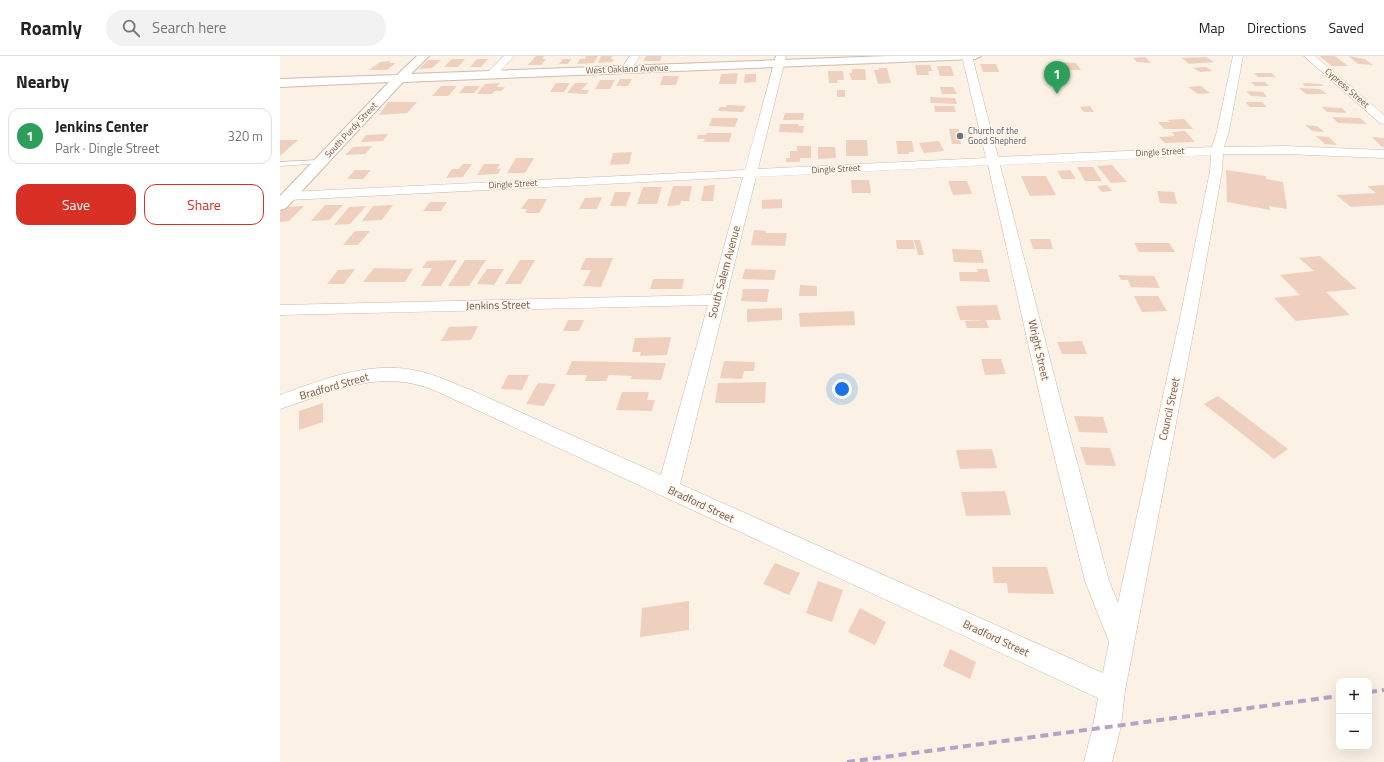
<!DOCTYPE html>
<meta charset="utf-8">
<style>
:root{--surface:#fff;--page:#f2f2f2;--text:#222;--muted:#767676;--line:#e0e0e0;--accent:#d93025}
body{margin:0;font-family:"Titillium Web",sans-serif;background:var(--page);color:var(--text)}
.controls{position:absolute;right:12px;bottom:12px;display:grid;overflow:hidden;border-radius:8px;box-shadow:0 4px 16px #0002}
.controls button{width:36px;height:36px;display:grid;place-items:center;padding:0;border:0;border-bottom:1px solid var(--line);background:var(--surface);color:var(--text);font:20px sans-serif}
.you{position:absolute;left:562px;top:333px;width:14px;height:14px;margin:-10px;border:3px solid #fff;border-radius:50%;background:#1a73e8;box-shadow:0 0 0 6px #1a73e833}
.badge{display:grid;place-items:center;width:26px;height:26px;border-radius:50%;background:var(--accent);color:#fff;font-size:13px;font-weight:700}
.pin{position:absolute;translate:-50% -33px;filter:drop-shadow(0 1px 2px #0008)}
.pin::after{content:'';position:absolute;top:21px;width:14px;height:12px;background:inherit;clip-path:polygon(0 0,100% 0,50% 100%)}
.list{margin:0;padding:0;list-style:none}
h2{display:flex;justify-content:space-between;align-items:center;height:52px;margin:0;padding:0 16px;font-size:17px}
h2 small{font-size:13px;font-weight:400;color:var(--muted)}
.list li{display:grid;grid-template-columns:26px 1fr auto;gap:12px;align-items:center;box-sizing:border-box;height:56px;margin:0 8px 8px;padding:0 8px;border:1px solid var(--line);border-radius:12px}
.list b{display:block;font-size:15px;white-space:nowrap}
.list p{margin:0;font-size:13px;white-space:nowrap;color:var(--muted)}
.list em{font-size:13px;font-style:normal;color:var(--muted)}
.actions{display:flex;gap:8px;padding:12px 16px}
.actions a{flex:1;padding:9px 0;border:1px solid var(--accent);border-radius:12px;text-align:center;font-size:14px;color:var(--accent)}
.actions .main{background:var(--accent);color:#fff}
.icon{flex:none;width:22px;height:22px;fill:none;stroke:currentColor;stroke-width:2;stroke-linecap:round;stroke-linejoin:round}
.map{position:relative;flex:none;width:1104px;height:706px;overflow:hidden}
header{display:flex;align-items:center;gap:24px;box-sizing:border-box;height:56px;padding:0 20px;background:var(--surface);border-bottom:1px solid var(--line)}
header strong{font-size:19px}
nav{display:flex;gap:22px;margin-inline-start:auto;font-size:14px}
.search{width:280px;height:36px;background:var(--page);display:flex;align-items:center;gap:10px;box-sizing:border-box;padding:0 14px;border-radius:22px;color:var(--muted);font-size:15px}
main{display:flex}
aside{flex:1;background:var(--surface)}
.map>svg:first-child{display:block}
.building{fill:#efd0be}
.lines{fill:none;stroke-linecap:round;stroke-linejoin:round}
.lane-casing{stroke:#ccb9ac;stroke-width:1}
.street-casing{stroke:#ccb9ac;stroke-width:1}
.secondary-casing{stroke:#d1bbac;stroke-width:2}
.lane{fill:#fff;fill-rule:evenodd}
.street{fill:#fff;fill-rule:evenodd}
.secondary{fill:#fff;fill-rule:evenodd}
.rail{stroke:#b4a4c4;stroke-width:4;stroke-dasharray:8 5;stroke-linecap:butt}
.worship-dot{fill:#6b7280;stroke:#fef6eb;stroke-width:1.5}
.labels{text-anchor:middle;stroke-width:3;stroke-linejoin:round;paint-order:stroke}
.far-street-label{font-size:9px;fill:#72584c;stroke:#fef6eb}
.far-worship-label{font-size:9px;fill:#5b616d;stroke:#fef6eb;text-anchor:start}
.street-label{font-size:11px;fill:#72584c;stroke:#fef6eb}
</style>
<header>
<strong>Roamly</strong>
<div class="search"><svg class="icon" aria-label="search" viewBox="0 0 24 24"><circle cx="10" cy="10" r="6"/><path d="M15 15l6 6"/></svg>Search here</div>
<nav><a>Map</a><a>Directions</a><a>Saved</a></nav>
</header>
<main>
<aside>
<h2>Nearby<small></small></h2>
<ul class="list">
<li><span class="badge" style="background:#2e9e5b">1</span><div><b>Jenkins Center</b><p>Park · Dingle Street</p></div><em>320 m</em></li>
</ul>
<div class="actions"><a class="main">Save</a><a>Share</a></div>
</aside>
<div class="map">
<svg width="1104" height="706" viewBox="0 0 1104 706">
<rect width="100%" height="100%" fill="#fbf2e5"/>
<!-- building -->
<g class="building">
<polygon points="256,0 264,0 262,3 266,3 261,9 248,9"/>
<polygon points="306,0 318,0 314,7 297,8 300,3 305,3"/>
<polygon points="321,0 332,0 331,3 334,3 332,6 318,7"/>
<polygon points="366,0 382,0 380,5 363,5"/>
<polygon points="1039,0 1055,0 1068,10 1052,10"/>
<polygon points="1068,0 1085,3 1093,9 1078,8"/>
<polygon points="865,1 871,7 857,6 853,2"/>
<polygon points="926,1 934,6 909,8 902,2"/>
<polygon points="172,3 185,3 178,11 164,11"/>
<polygon points="197,3 208,3 201,11 190,11"/>
<polygon points="283,3 291,3 288,8 279,8"/>
<polygon points="148,4 161,4 152,12 139,13"/>
<polygon points="111,5 109,7 116,7 107,14 89,14 100,6"/>
<polygon points="777,6 796,7 801,14 776,14 771,7 778,7"/>
<polygon points="700,8 716,8 719,16 703,16"/>
<polygon points="635,9 650,9 652,15 648,15 649,19 637,19"/>
<polygon points="657,10 671,10 674,20 660,20"/>
<polygon points="926,11 932,15 920,16 913,12"/>
<polygon points="598,12 607,12 611,27 598,28 594,14 599,14"/>
<polygon points="572,13 585,13 586,24 572,24 569,17 572,17"/>
<polygon points="548,15 563,15 564,24 557,24 558,27 549,27"/>
<polygon points="458,17 456,28 439,28 441,18"/>
<polygon points="974,17 991,17 996,21 978,21"/>
<polygon points="465,18 476,18 476,26 464,27"/>
<polygon points="383,20 399,20 396,29 380,29"/>
<polygon points="340,23 352,23 348,30 336,30"/>
<polygon points="320,24 335,24 330,33 315,33"/>
<polygon points="971,26 985,26 989,30 975,30"/>
<polygon points="220,27 217,31 225,31 221,35 215,35 212,38 197,38 205,28"/>
<polygon points="276,27 290,27 284,36 270,36"/>
<polygon points="295,27 308,27 301,34 309,34 307,38 287,37"/>
<polygon points="1022,27 1041,28 1044,30 1025,30"/>
<polygon points="161,30 177,30 168,40 152,40"/>
<polygon points="185,30 200,30 194,37 179,37"/>
<polygon points="921,30 930,37 918,38 908,31"/>
<polygon points="660,31 673,31 677,38 662,38"/>
<polygon points="1019,32 1040,33 1047,38 1026,38"/>
<rect x="557" y="34" width="8" height="7"/>
<polygon points="966,35 983,36 987,41 971,40"/>
<polygon points="650,41 675,42 677,48 651,47"/>
<polygon points="108,46 137,46 127,57 99,59"/>
<polygon points="965,46 982,46 987,51 970,51"/>
<polygon points="447,49 466,50 463,56 438,55 440,51 446,51"/>
<polygon points="654,50 674,50 676,56 655,56"/>
<polygon points="810,50 814,56 804,56 800,51"/>
<polygon points="1042,51 1062,52 1067,57 1047,56"/>
<polygon points="505,57 524,57 523,64 503,64"/>
<polygon points="1052,61 1080,62 1087,68 1058,67"/>
<polygon points="432,62 458,62 455,71 429,70"/>
<polygon points="904,63 913,73 884,73 878,66 890,66 887,64"/>
<polygon points="500,68 519,68 518,70 524,70 523,77 499,76"/>
<polygon points="1025,69 1037,70 1044,76 1032,75"/>
<polygon points="669,73 679,73 679,78 685,78 686,82 680,82 681,88 672,88"/>
<polygon points="905,75 915,86 885,87 879,81 895,80 892,76"/>
<polygon points="427,77 452,77 449,86 423,86 425,83 417,83 418,79 426,79"/>
<polygon points="108,78 103,85 81,86 86,79"/>
<polygon points="1036,80 1049,81 1057,89 1045,88"/>
<polygon points="1092,81 1104,82 1104,91 1102,91"/>
<polygon points="0,84 18,84 0,100"/>
<polygon points="566,84 587,84 588,100 566,100"/>
<polygon points="616,85 632,85 634,96 629,96 629,98 618,98"/>
<polygon points="659,85 664,95 644,97 639,87"/>
<polygon points="92,90 85,98 65,99 73,91"/>
<polygon points="517,90 531,90 531,102 520,102 520,106 506,106 506,102 510,102 510,95 517,95"/>
<polygon points="538,91 555,91 556,102 538,103"/>
<polygon points="352,96 349,108 330,109 333,97"/>
<polygon points="236,102 254,102 245,117 227,117"/>
<polygon points="183,108 192,108 183,121 166,122 172,113 179,113"/>
<polygon points="204,108 220,108 217,113 221,112 218,118 197,119"/>
<polygon points="832,109 847,126 831,127 817,110"/>
<polygon points="797,111 813,111 822,125 805,125"/>
<polygon points="75,114 91,114 83,123 67,123"/>
<polygon points="790,114 796,123 782,123 777,115"/>
<polygon points="946,114 986,120 986,123 1003,126 1007,153 989,150 990,154 947,146"/>
<polygon points="741,120 766,120 776,139 750,140"/>
<polygon points="571,124 589,124 591,137 572,137"/>
<polygon points="668,125 687,125 692,138 673,139"/>
<polygon points="435,129 433,145 421,145 424,130"/>
<polygon points="827,129 832,135 822,136 817,130"/>
<polygon points="1104,129 1104,149 1071,151 1056,139 1096,137 1087,130"/>
<polygon points="393,130 412,130 409,145 401,145 400,149 387,150"/>
<polygon points="363,131 382,131 377,148 357,148"/>
<polygon points="877,135 894,136 897,148 880,147"/>
<polygon points="335,136 351,136 346,150 330,150"/>
<polygon points="322,141 317,153 299,153 305,142"/>
<polygon points="248,143 267,143 259,157 245,157 247,153 241,153"/>
<polygon points="502,143 502,152 482,153 482,144"/>
<polygon points="150,146 167,146 161,155 143,155"/>
<polygon points="45,149 63,149 49,164 31,165"/>
<polygon points="113,149 102,164 82,165 93,150"/>
<polygon points="24,150 9,165 0,166 0,156 6,151"/>
<polygon points="86,150 70,168 54,169 69,151"/>
<polygon points="474,174 486,175 486,177 507,177 505,190 471,189"/>
<polygon points="75,175 90,175 78,189 63,189"/>
<polygon points="750,183 770,183 773,193 753,193"/>
<polygon points="616,184 633,184 635,193 617,193"/>
<polygon points="634,184 640,184 644,199 638,199"/>
<polygon points="854,187 889,187 895,196 859,196"/>
<polygon points="672,193 701,194 704,207 674,206"/>
<polygon points="1040,200 1077,233 1046,236 1070,259 1016,265 994,242 1020,239 1000,219 1034,215 1019,202"/>
<polygon points="306,202 333,202 321,231 303,230 311,214 300,214"/>
<polygon points="177,204 161,230 141,230 152,212 142,212 147,205"/>
<polygon points="185,204 206,204 189,230 168,230"/>
<polygon points="240,204 255,204 241,228 225,228"/>
<polygon points="94,212 133,213 125,226 83,226"/>
<polygon points="75,213 64,228 47,228 58,214"/>
<polygon points="207,213 224,213 214,229 197,228"/>
<polygon points="465,213 496,214 494,224 462,223"/>
<polygon points="697,213 707,213 710,226 680,225 679,216 698,216"/>
<polygon points="838,219 874,220 880,232 851,231 848,224 841,224"/>
<polygon points="373,223 404,223 402,233 370,233"/>
<polygon points="520,229 537,230 537,240 519,240"/>
<polygon points="463,233 489,233 487,246 461,245"/>
<polygon points="854,240 878,240 887,255 862,256"/>
<polygon points="717,249 721,264 680,264 676,250"/>
<polygon points="502,252 502,264 467,266 467,253"/>
<polygon points="574,255 575,269 520,271 519,257"/>
<polygon points="288,264 304,264 299,275 283,275"/>
<polygon points="706,264 709,272 687,272 685,265"/>
<polygon points="198,270 191,284 161,285 169,271"/>
<polygon points="391,281 387,299 360,300 361,296 352,296 355,282"/>
<polygon points="802,285 807,298 782,298 777,286"/>
<polygon points="701,303 721,303 726,318 705,319"/>
<polygon points="292,305 386,307 381,324 351,323 352,320 329,319 326,325 305,325 307,319 286,319"/>
<polygon points="444,305 475,306 474,315 464,315 462,323 440,322"/>
<polygon points="228,319 249,319 242,334 221,333"/>
<polygon points="486,326 485,347 435,347 438,327"/>
<polygon points="258,327 276,328 264,350 246,348"/>
<polygon points="342,336 369,336 367,344 375,344 372,355 336,354"/>
<polygon points="938,340 1008,393 994,403 924,348"/>
<polygon points="43,347 43,366 19,374 19,355"/>
<polygon points="794,360 823,361 828,377 799,376"/>
<polygon points="800,391 830,392 836,410 806,409"/>
<polygon points="712,393 717,412 680,413 676,394"/>
<polygon points="725,435 731,459 686,460 681,436"/>
<polygon points="495,507 520,517 509,539 483,528"/>
<polygon points="712,511 767,511 774,538 728,537 727,527 714,527"/>
<polygon points="538,525 563,534 552,566 526,557"/>
<polygon points="409,545 409,574 360,581 362,552"/>
<polygon points="580,552 606,566 595,589 568,576"/>
<polygon points="670,593 696,606 690,623 663,610"/>
</g>
<g class="lines">
<defs>
<polygon id="lane" points="40,104 43,106 42,107 0,110 0,106"/>
<g id="street">
<polygon points="224,0 234,0 215,21 207,21 206,19 207,17"/>
<polygon points="350,0 360,0 350,15 342,15 341,13"/>
<path d="M496,0H506L478,113L706,102L682,0H692L718,101L932,91L937,75L953,0H963L949,75L944,91L1005,90L1104,94V102L1005,98H943L942,115L916,262L845,635L841,670L832,706H804L813,670L818,642L156,335C100,311 53,336 0,353V339C44,323 91,304 138,315C157,319 175,328 193,335L381,419L428,249L0,259V249L431,239L463,121L9,144L4,143L2,140L4,137L9,136L465,114ZM931,99L930,115L900,262L838,547L829,525L783,354L720,109ZM708,109L763,354L805,525L829,586L823,617L400,428L476,121Z"/>
<polygon points="1024,0 1035,0 1104,59 1104,68 1100,67"/>
</g>
<polygon id="secondary" points="137,0 149,0 131,18 608,0 701,0 695,3 123,26 6,152 0,154 0,140 109,26 0,31 0,23 117,19"/>
</defs>
<!-- lane casing -->
<use href="#lane" class="lane-casing"/>
<!-- street casing -->
<use href="#street" class="street-casing"/>
<!-- secondary casing -->
<use href="#secondary" class="secondary-casing"/>
<!-- lane -->
<use href="#lane" class="lane"/>
<!-- street -->
<use href="#street" class="street"/>
<!-- secondary -->
<use href="#secondary" class="secondary"/>
<!-- rail -->
<g class="rail">
<polyline points="1089,636 1104,634"/>
<polyline points="567,706 1059,640"/>
</g>
</g>
<!-- markers -->
<circle class="worship-dot" cx="680" cy="80" r="4"/>
<g class="labels">
<!-- far-street labels -->
<g class="far-street-label">
<text transform="translate(347 13) rotate(-2)" y="3">West Oakland Avenue</text>
<text transform="translate(1067 32) rotate(41)" y="3">Cypress Street</text>
<text transform="translate(71 74) rotate(-47)" y="3">South Purdy Street</text>
<text transform="translate(880 96) rotate(-3)" y="3">Dingle Street</text>
<text transform="translate(556 113) rotate(-3)" y="3">Dingle Street</text>
<text transform="translate(233 128) rotate(-3)" y="3">Dingle Street</text>
</g>
<!-- far-worship labels -->
<g class="far-worship-label">
<text x="688" y="78">Church of the<tspan x="688" dy="10">Good Shepherd</tspan></text>
</g>
<!-- street labels -->
<g class="street-label">
<text transform="translate(444 216) rotate(-75)" y="4">South Salem Avenue</text>
<text transform="translate(218 249) rotate(-1)" y="4">Jenkins Street</text>
<text transform="translate(759 294) rotate(77)" y="4">Wright Street</text>
<text transform="translate(54 330) rotate(-16)" y="4">Bradford Street</text>
<text transform="translate(889 353) rotate(-78)" y="4">Council Street</text>
<text transform="translate(421 448) rotate(25)" y="4">Bradford Street</text>
<text transform="translate(716 582) rotate(25)" y="4">Bradford Street</text>
</g>
</g>
</svg>
<div class="controls">
<button>+</button>
<button>−</button>
</div>
<div class="you"></div>
<div class="pin badge" style="left:777px;top:38px;background:#2e9e5b">1</div>
</div>
</main>
